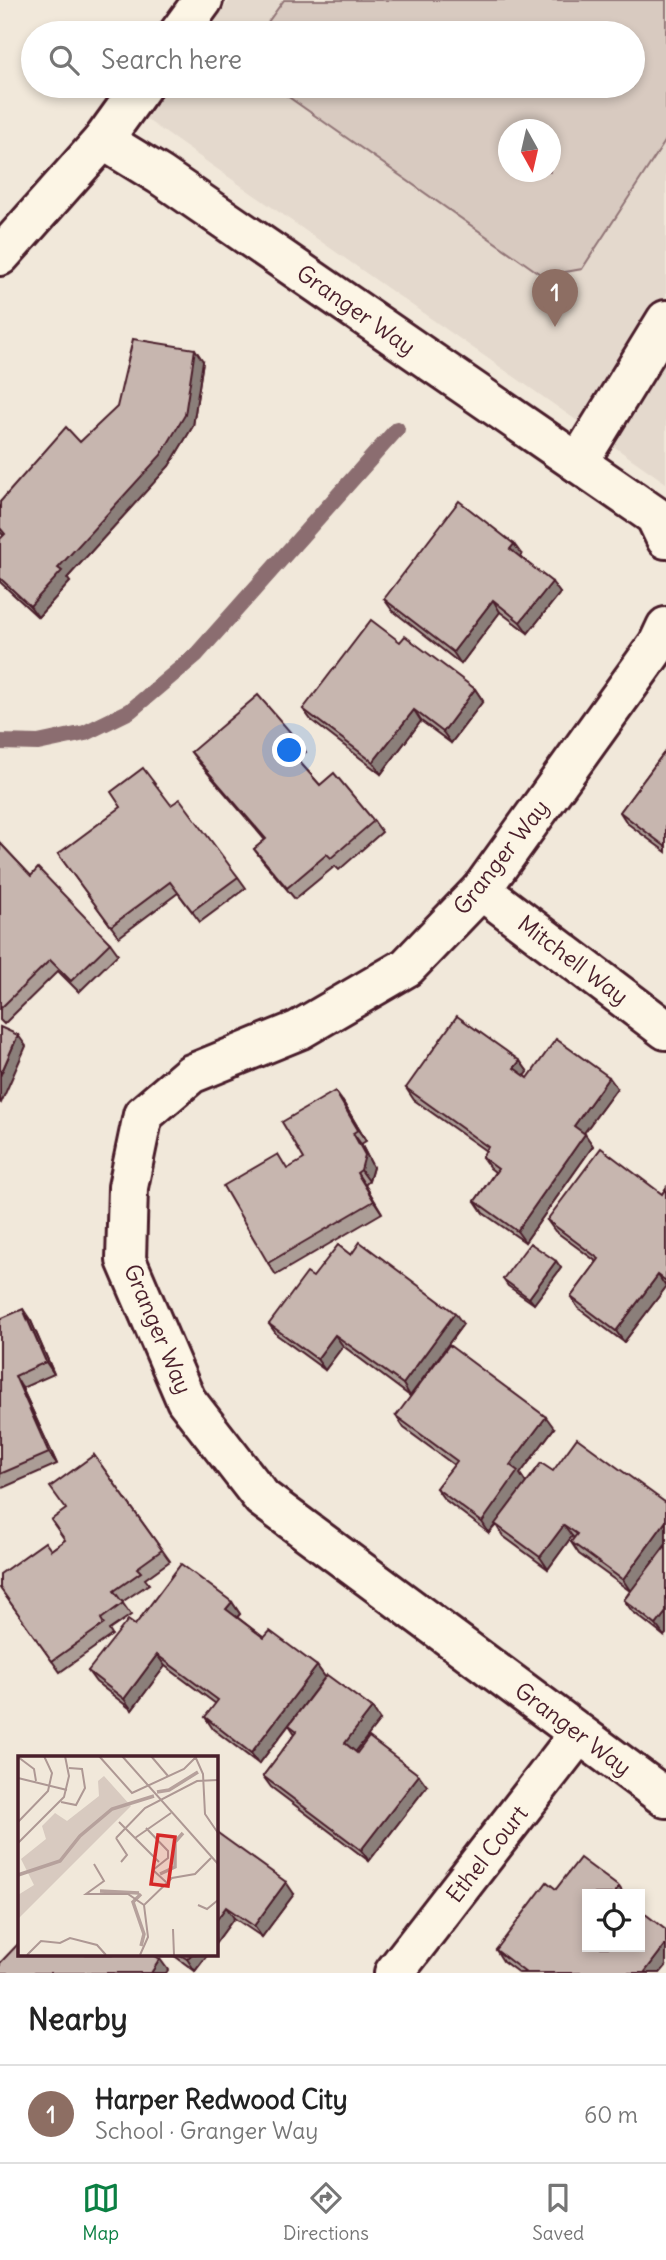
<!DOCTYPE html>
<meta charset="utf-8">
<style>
:root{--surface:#fff;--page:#f2f2f2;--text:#222;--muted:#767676;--line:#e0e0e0;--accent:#0b8043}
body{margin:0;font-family:Delius,sans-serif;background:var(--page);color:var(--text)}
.controls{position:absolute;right:21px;bottom:21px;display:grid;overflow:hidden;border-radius:0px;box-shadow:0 4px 10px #0003}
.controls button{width:63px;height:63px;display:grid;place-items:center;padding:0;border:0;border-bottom:2px solid var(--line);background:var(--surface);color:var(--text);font:35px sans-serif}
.compass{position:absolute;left:498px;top:119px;width:63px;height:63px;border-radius:50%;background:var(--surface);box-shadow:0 4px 10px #0003;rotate:172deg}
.you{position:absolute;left:290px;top:751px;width:24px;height:24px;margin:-18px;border:5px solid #fff;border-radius:50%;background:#1a73e8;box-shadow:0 0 0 10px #1a73e833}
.badge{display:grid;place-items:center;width:46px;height:46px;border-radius:50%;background:var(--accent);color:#fff;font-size:23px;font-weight:700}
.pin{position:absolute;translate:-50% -58px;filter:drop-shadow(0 2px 4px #0008)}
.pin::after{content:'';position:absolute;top:37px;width:24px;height:21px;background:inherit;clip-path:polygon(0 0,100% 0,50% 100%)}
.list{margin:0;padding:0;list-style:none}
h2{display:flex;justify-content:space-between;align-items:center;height:91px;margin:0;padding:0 28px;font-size:30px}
h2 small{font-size:23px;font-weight:400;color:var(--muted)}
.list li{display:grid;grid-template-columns:46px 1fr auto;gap:21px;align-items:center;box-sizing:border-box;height:98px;padding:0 28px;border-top:2px solid var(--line)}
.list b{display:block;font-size:26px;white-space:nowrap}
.list p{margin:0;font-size:23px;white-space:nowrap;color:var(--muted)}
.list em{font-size:23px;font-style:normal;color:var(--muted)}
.icon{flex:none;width:38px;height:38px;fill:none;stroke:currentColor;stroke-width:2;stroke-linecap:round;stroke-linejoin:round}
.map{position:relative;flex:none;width:666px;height:1973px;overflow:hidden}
.search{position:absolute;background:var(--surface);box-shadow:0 4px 10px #0003;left:21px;right:21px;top:21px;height:77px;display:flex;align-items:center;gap:18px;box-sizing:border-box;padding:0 24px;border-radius:38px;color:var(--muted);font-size:26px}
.sheet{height:189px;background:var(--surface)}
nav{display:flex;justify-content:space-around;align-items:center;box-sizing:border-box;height:98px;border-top:2px solid var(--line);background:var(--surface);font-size:19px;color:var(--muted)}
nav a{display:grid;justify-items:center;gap:4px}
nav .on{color:var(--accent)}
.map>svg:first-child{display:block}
.built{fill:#e4d9cd;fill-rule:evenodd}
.green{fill:#d8cac0;stroke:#917476;stroke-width:2;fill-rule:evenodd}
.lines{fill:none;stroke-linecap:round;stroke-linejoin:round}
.stream{stroke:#8b6d6f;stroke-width:16}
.minor-casing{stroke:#4a1f2b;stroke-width:44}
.minor{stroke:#fcf5e5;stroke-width:38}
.wall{fill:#ab9d96;stroke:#4a1f2b;stroke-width:2}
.shaded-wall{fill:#8b7f7a;stroke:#4a1f2b;stroke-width:2}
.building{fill:#c7b6af;stroke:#4a1f2b;stroke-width:2}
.labels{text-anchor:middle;stroke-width:7;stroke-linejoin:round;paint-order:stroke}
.street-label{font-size:23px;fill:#4a1f2b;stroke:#fcf5e5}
.inset-river{fill:none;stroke:#b6a19c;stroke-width:3.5}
.inset-road{fill:none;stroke:#ae9894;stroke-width:2}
.view{fill:#d62828;fill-opacity:0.15;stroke:#d62828;stroke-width:3.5}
.inset-edge{fill:none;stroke:#4a1f2b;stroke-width:3.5}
</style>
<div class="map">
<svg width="666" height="1973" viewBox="0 0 666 1973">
<rect width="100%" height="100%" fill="#f1e8da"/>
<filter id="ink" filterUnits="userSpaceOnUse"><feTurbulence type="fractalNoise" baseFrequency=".0143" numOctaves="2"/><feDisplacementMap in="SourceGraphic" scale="14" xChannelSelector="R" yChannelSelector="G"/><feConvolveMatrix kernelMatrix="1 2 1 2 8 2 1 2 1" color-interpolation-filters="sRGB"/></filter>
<g filter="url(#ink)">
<!-- built -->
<path class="built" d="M230,0H666V483L143,117L166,86H633V33H205ZM508,130H550V172H508Z"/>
<!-- green -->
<path class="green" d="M284,0H666V140L582,269L543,276L273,86H633V33H260ZM508,130H550V172H508Z"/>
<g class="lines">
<!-- stream -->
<polyline class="stream" points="0,742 38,743 85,733 130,711 196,655 397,429"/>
<defs>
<g id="minor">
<polyline points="179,33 203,0"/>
<polyline points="103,140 160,175 655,516 666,539"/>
<polyline points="0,256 103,140 142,86"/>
<polyline points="578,463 666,320"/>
<polyline points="666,627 658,644 481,890 407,967 299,1030 191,1074 143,1115 128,1187 126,1260 186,1400 262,1498 666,1798"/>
<polyline points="481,890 666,1030"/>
<polyline points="394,1973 579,1734"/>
</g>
</defs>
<!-- minor casing -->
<use href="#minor" class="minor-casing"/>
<!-- minor -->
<use href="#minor" class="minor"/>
</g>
<!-- wall -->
<g class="wall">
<polygon points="203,361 193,426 169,466 67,578 70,582 38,617 0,582 0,539 4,536 0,532 0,502 80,442"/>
<polygon points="522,555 521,557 560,593 528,633 500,612 461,664 392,610 384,599"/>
<polygon points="400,642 475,689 483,701 451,743 421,721 381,774 311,720 303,709"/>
<polygon points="298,741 306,752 297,759 320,785 374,821 382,832 339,870 335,866 295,899 262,860 254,849 265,840 199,763 191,752"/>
<polygon points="666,750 666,852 627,823 620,812"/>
<polygon points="171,805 238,877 246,888 200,922 178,893 119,937 58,854"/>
<polygon points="0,843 31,876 110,943 118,954 79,992 58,971 4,1024 0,1020"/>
<polygon points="520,1061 528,1072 525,1076 528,1078 617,1088 584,1133 593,1146 525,1242 483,1213 475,1201 495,1172 490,1168 482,1157 486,1151 414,1100 406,1088"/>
<polygon points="343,1102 366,1141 361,1144 373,1167 369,1181 365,1185 382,1213 276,1275 268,1263 304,1159"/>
<polygon points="666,1188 666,1287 624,1342 578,1308 571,1297 597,1262 555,1231 547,1220 662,1194"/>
<polygon points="351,1255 463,1324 410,1396 343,1346 325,1370 277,1335 269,1324 313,1277"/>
<polygon points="556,1261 561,1268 534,1304 508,1286 503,1279"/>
<polygon points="0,1319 31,1321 54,1374 22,1388 57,1464 0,1489"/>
<polygon points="396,1416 554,1428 520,1474 526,1483 651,1564 664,1636 632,1611 624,1600 630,1591 579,1554 571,1542 574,1538 572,1536 548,1569 503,1536 496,1525 489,1533 444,1499 436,1488 454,1465 404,1428"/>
<polygon points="94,1455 170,1561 145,1579 149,1584 122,1602 131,1615 109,1630 112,1635 60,1672 0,1588 65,1540"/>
<polygon points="232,1602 240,1614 237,1617 264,1638 317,1666 325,1677 380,1720 355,1752 427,1786 369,1861 271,1787 263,1776 295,1734 289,1725 259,1764 213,1729 205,1717 216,1704 165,1666 132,1710 96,1682 88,1671 135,1625"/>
<polygon points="215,1831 294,1894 262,1937 234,1918 215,1944"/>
<polygon points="619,1887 624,1894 587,1894 587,1947 666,1966 660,1973 519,1973 503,1961 496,1950 556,1889"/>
<polygon points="172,1954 208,1954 195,1971"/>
</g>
<!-- shaded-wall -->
<g class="shaded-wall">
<polygon points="195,349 203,361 193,426 169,466 67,578 70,582 38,617 30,606 58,568"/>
<polygon points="514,544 522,555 518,560 510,549"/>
<polygon points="552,582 560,593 528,633 520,622"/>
<polygon points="493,600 500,612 461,664 453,652"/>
<polygon points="475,689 483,701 451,743 443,732"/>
<polygon points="414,710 421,721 381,774 373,762"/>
<polygon points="18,1035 26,1046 1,1103 0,1102 0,1076"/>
<polygon points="520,1061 528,1072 522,1080 514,1068"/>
<polygon points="609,1077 617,1088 581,1137 574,1126"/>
<polygon points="335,1091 343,1102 366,1141 358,1130"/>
<polygon points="353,1133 361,1144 373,1167 369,1181 361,1170"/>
<polygon points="585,1134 593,1146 525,1242 517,1231"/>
<polygon points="357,1173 365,1185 382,1213 374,1201"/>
<polygon points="556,1261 561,1268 534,1304 529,1298"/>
<polygon points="658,1275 666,1287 624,1342 616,1331"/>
<polygon points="23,1309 31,1321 54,1374 46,1362"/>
<polygon points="455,1313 463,1324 410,1396 403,1384"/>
<polygon points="335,1335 343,1346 325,1370 317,1359"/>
<polygon points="15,1376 22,1388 57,1464 49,1453"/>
<polygon points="546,1417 554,1428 520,1474 526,1483 489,1533 482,1522 510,1465"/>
<polygon points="666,1521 666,1544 631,1592 623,1580"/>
<polygon points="564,1525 572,1536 548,1569 540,1557"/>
<polygon points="232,1602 240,1614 234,1621 226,1609"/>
<polygon points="666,1612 666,1634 664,1636 656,1625"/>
<polygon points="157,1655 165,1666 132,1710 124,1699"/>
<polygon points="317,1666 325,1677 259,1764 251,1753"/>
<polygon points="372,1708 380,1720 353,1755 345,1743"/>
<polygon points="419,1775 427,1786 369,1861 361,1850"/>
<polygon points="286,1882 294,1894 262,1937 254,1926"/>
<polygon points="619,1887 624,1894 614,1894"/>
<polygon points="226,1907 234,1918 215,1944 215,1922"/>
<polygon points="666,1944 666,1966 660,1973 644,1973"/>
<polygon points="192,1954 208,1954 195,1971 187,1959"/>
<polygon points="160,1959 168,1970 166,1973 151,1973"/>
</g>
<!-- building -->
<g class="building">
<polygon points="133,339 195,349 185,415 161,455 58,568 62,571 30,606 0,578 0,539 5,534 0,528 0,502 66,427 80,442 117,407"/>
<polygon points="459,501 514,544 510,549 552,582 520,622 493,600 453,652 384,599"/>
<polygon points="371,620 400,642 405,636 475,689 443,732 414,710 373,762 303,709"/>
<polygon points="258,695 298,741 288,749 320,785 334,773 374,821 331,858 327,854 287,888 254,849 266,839 191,752"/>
<polygon points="666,750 666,847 620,812"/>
<polygon points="143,768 171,805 180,799 238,877 192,911 170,882 111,926 58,854 121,807 111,792"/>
<polygon points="0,843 31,876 38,868 110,943 71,981 50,960 0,1009"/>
<polygon points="457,1016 520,1061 514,1068 528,1078 556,1039 609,1077 574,1126 585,1134 517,1231 475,1201 498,1169 482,1157 488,1147 406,1088"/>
<polygon points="0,1027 18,1035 0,1076"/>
<polygon points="335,1091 358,1130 353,1133 365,1155 361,1170 357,1173 374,1201 268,1263 223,1186 278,1154 287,1169 304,1159 282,1122"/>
<polygon points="601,1148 662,1194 666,1188 666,1281 658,1275 616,1331 571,1297 599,1259 547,1220"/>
<polygon points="360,1242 455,1313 403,1384 335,1335 317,1359 269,1324 307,1273 313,1277 338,1245 351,1255"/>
<polygon points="530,1243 556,1261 529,1298 503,1279"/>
<polygon points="23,1309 46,1362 15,1376 49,1453 0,1474 0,1319"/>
<polygon points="449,1345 546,1417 510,1465 518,1471 482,1522 436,1488 457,1461 396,1416"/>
<polygon points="577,1438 666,1503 666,1521 623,1580 571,1542 577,1534 564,1525 540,1557 495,1524 541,1463 553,1471"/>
<polygon points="94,1455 162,1550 137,1568 141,1572 114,1591 123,1603 101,1619 104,1624 52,1661 0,1588 0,1574 45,1542 51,1550 65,1540 51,1520 66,1509 50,1487"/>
<polygon points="666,1545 666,1612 656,1625 624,1600"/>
<polygon points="181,1564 232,1602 226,1609 264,1638 270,1631 317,1666 251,1753 205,1717 218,1700 157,1655 124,1699 88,1671 128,1620 135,1625"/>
<polygon points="327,1675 372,1708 345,1743 357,1753 369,1737 419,1775 361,1850 263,1776 297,1731 289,1725"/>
<polygon points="215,1831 286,1882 254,1926 226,1907 215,1922"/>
<polygon points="580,1858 619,1887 614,1894 587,1894 587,1947 640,1947 640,1910 666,1930 666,1944 644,1973 526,1973 496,1950 547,1882 556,1889"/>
<polygon points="19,1943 19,1954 152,1954 160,1959 151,1973 0,1973 0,1963"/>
<polygon points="179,1954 192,1954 187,1959"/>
</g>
</g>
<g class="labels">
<!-- street labels -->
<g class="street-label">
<text transform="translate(356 310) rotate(35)" y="8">Granger Way</text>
<text transform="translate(501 857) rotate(-52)" y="8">Granger Way</text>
<text transform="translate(573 960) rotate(37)" y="8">Mitchell Way</text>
<text transform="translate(158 1329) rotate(67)" y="8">Granger Way</text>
<text transform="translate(573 1729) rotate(37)" y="8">Granger Way</text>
<text transform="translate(487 1854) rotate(-52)" y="8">Ethel Court</text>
</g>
</g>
<!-- overview -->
<g transform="translate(18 1756)">
<rect width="200" height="200" fill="#f1e8da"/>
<path d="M86,20L113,50L0,163V139L16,129L3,103L28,83L24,70L37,57L49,65L81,40L80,25Z" fill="#d8cac0"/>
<path class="inset-river" d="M139,36L151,34L180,16M142,118L157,111V86L165,77M0,119L42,105L62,80L94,53L136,40M82,135L121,137M123,190L126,178L115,146L123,138"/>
<path class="inset-road" d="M81,0L114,37L166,13L179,0M104,0L200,108M133,0L150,20M177,0L185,18L187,58L200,77M0,1L16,13L18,25M0,22L49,34M43,46L58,49L67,32L64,13L51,12M0,66L30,35L34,17L26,0M101,66L141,106M128,72L150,95V102L135,114L148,126M98,82L127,52L179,25L200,24M98,82L109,99L103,106M117,82L153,57M0,87L46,41L51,20L47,0M76,108L86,125L68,138H110L126,149M180,149L189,153L200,144M155,173L156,199M9,199L23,185L42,187L52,182L79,189L88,199M122,199L130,181L126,149L154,122L177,118L193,102"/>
<path class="view" d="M140,79L157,81L150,130L133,128Z"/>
<rect width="200" height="200" class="inset-edge"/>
</g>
</svg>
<div class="controls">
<button><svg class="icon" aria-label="locate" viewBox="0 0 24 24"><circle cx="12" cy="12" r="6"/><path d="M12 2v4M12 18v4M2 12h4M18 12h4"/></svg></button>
</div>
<svg class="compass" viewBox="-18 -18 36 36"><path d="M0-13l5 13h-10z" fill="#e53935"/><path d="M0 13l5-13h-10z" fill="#767676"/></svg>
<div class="you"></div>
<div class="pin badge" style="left:555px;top:327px;background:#8d6e63">1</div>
<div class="search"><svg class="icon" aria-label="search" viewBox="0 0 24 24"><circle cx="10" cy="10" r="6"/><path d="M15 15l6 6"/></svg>Search here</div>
</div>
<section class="sheet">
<h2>Nearby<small></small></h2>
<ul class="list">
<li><span class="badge" style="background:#8d6e63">1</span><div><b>Harper Redwood City</b><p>School · Granger Way</p></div><em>60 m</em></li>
</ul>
</section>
<nav>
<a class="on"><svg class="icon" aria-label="map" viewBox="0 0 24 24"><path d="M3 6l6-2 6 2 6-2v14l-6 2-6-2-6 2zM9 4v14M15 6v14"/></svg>Map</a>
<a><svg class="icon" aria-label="directions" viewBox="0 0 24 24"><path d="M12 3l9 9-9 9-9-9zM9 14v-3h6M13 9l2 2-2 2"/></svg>Directions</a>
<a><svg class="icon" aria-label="saved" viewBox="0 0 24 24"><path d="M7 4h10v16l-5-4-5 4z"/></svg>Saved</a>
</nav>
